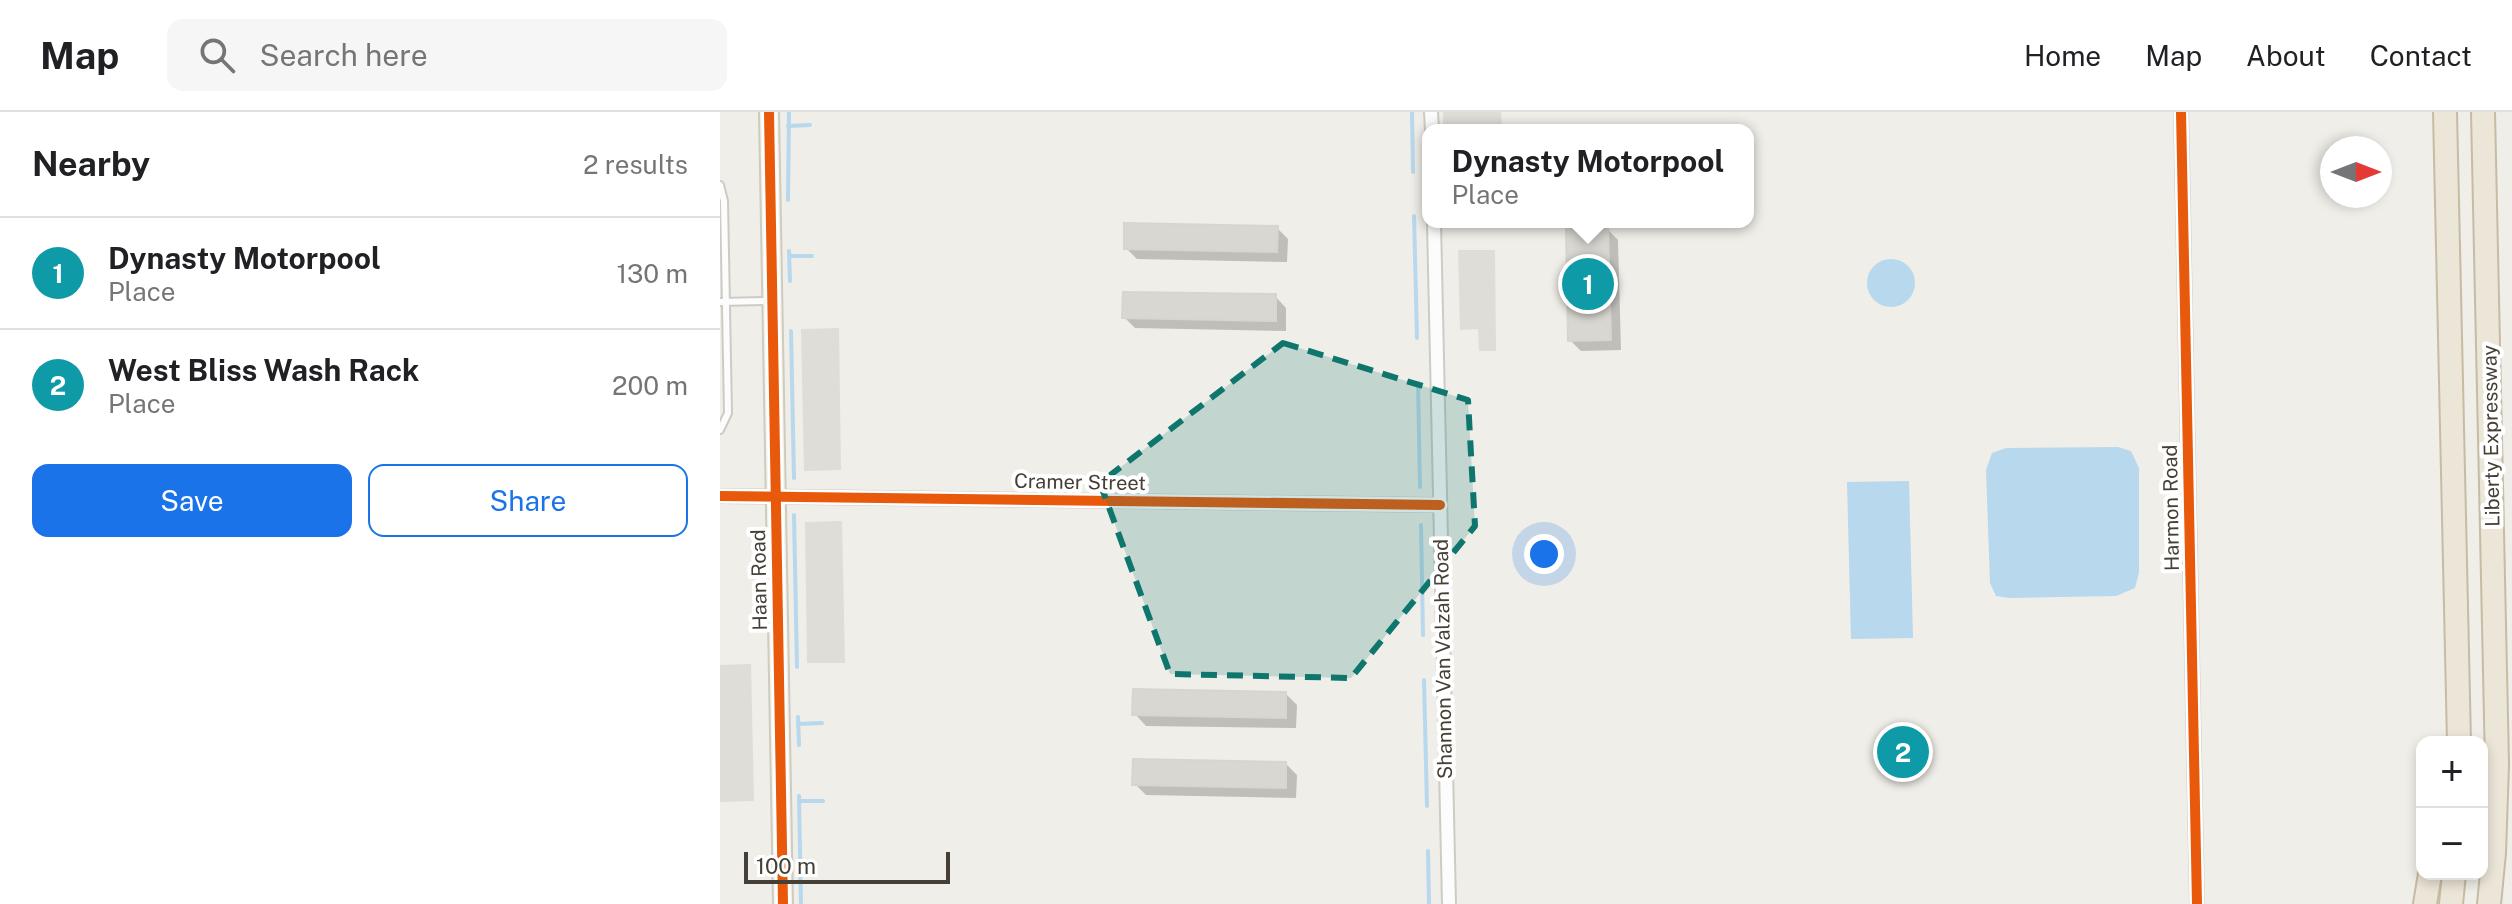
<!DOCTYPE html>
<meta charset="utf-8">
<style>
:root{--surface:#fff;--page:#f6f6f6;--text:#202124;--muted:#757577;--line:#e0e0e0;--accent:#1a73e8}
body{margin:0;font-family:"Public Sans",sans-serif;background:var(--page);color:var(--text)}
.controls{position:absolute;right:24px;bottom:24px;display:grid;overflow:hidden;border-radius:16px;box-shadow:0 4px 12px #0003}
.controls button{width:72px;height:72px;display:grid;place-items:center;padding:0;border:0;border-bottom:2px solid var(--line);background:var(--surface);color:var(--text);font:40px sans-serif}
.compass{position:absolute;left:1600px;top:24px;width:72px;height:72px;border-radius:50%;background:var(--surface);box-shadow:0 4px 12px #0003;rotate:90deg}
.scale{position:absolute;left:24px;bottom:20px;width:206px;box-sizing:border-box;padding-left:8px;border:4px solid #453f35;border-top:0;font-size:22px;line-height:28px;white-space:nowrap;color:#453f35;-webkit-text-stroke:6px #fff;paint-order:stroke}
.you{position:absolute;left:824px;top:442px;width:28px;height:28px;margin:-20px;border:6px solid #fff;border-radius:50%;background:#1a73e8;box-shadow:0 0 0 12px #1a73e833}
.badge{display:grid;place-items:center;width:52px;height:52px;border-radius:50%;background:var(--accent);color:#fff;font-size:26px;font-weight:700}
.pin{position:absolute;translate:-50% -50%;border:4px solid #fff;box-shadow:0 2px 8px #0006}
.popup{position:absolute;left:702px;top:12px;width:332px;height:104px;box-sizing:border-box;display:grid;place-content:center;border-radius:16px;background:var(--surface);filter:drop-shadow(0 2px 6px #0005);font-size:26px;white-space:nowrap;color:var(--muted)}
.popup b{font-size:30px;color:var(--text)}
.popup::after{content:'';position:absolute;left:50%;top:100%;margin-left:-16px;border:16px solid transparent;border-top-color:var(--surface)}
.list{margin:0;padding:0;list-style:none}
h2{display:flex;justify-content:space-between;align-items:center;height:104px;margin:0;padding:0 32px;font-size:34px}
h2 small{font-size:26px;font-weight:400;color:var(--muted)}
.list li{display:grid;grid-template-columns:52px 1fr auto;gap:24px;align-items:center;box-sizing:border-box;height:112px;padding:0 32px;border-top:2px solid var(--line)}
.list b{display:block;font-size:30px;white-space:nowrap}
.list p{margin:0;font-size:26px;white-space:nowrap;color:var(--muted)}
.list em{font-size:26px;font-style:normal;color:var(--muted)}
.actions{display:flex;gap:16px;padding:24px 32px}
.actions a{flex:1;padding:18px 0;border:2px solid var(--accent);border-radius:16px;text-align:center;font-size:28px;color:var(--accent)}
.actions .main{background:var(--accent);color:#fff}
.icon{flex:none;width:44px;height:44px;fill:none;stroke:currentColor;stroke-width:2;stroke-linecap:round;stroke-linejoin:round}
.map{position:relative;flex:none;width:1792px;height:792px;overflow:hidden}
header{display:flex;align-items:center;gap:48px;box-sizing:border-box;height:112px;padding:0 40px;background:var(--surface);border-bottom:2px solid var(--line)}
header strong{font-size:38px}
nav{display:flex;gap:44px;margin-inline-start:auto;font-size:28px}
.search{width:560px;height:72px;background:var(--page);display:flex;align-items:center;gap:20px;box-sizing:border-box;padding:0 28px;border-radius:16px;color:var(--muted);font-size:30px}
main{display:flex}
aside{flex:1;background:var(--surface)}
.map>svg:first-child{display:block}
.parking{fill:#deddd8}
.water{fill:#b8d8ed}
.shadow{fill:#0003}
.lines{fill:none;stroke-linecap:round;stroke-linejoin:round}
.stream{stroke:#b8d8ed;stroke-width:4}
.building{fill:#d9d7d1;stroke:#d7d5ce;stroke-width:2}
.lane-casing{stroke:#cdcbc6;stroke-width:10}
.street-casing{stroke:#cdcbc6;stroke-width:16}
.secondary-casing{stroke:#cecbbf;stroke-width:22}
.highway-casing{stroke:#c7bba4;stroke-width:26}
.lane{stroke:#fdfcfc;stroke-width:6}
.street{stroke:#fdfcfc;stroke-width:12}
.secondary{stroke:#f6f4ee;stroke-width:18}
.highway{stroke:#ece6d8;stroke-width:22}
.cycleway-casing{stroke:#fff;stroke-width:15}
.cycleway{stroke:#e8590c;stroke-width:10}
.marked{fill:#0f766e;fill-opacity:0.2;stroke:#0f766e;stroke-width:6;stroke-dasharray:16 10;stroke-linejoin:round}
.labels{text-anchor:middle;stroke-width:8;stroke-linejoin:round;paint-order:stroke}
.street-label{font-size:20px;fill:#453f35;stroke:#fff}
</style>
<header>
<strong>Map</strong>
<div class="search"><svg class="icon" aria-label="search" viewBox="0 0 24 24"><circle cx="10" cy="10" r="6"/><path d="M15 15l6 6"/></svg>Search here</div>
<nav><a>Home</a><a>Map</a><a>About</a><a>Contact</a></nav>
</header>
<main>
<aside>
<h2>Nearby<small>2 results</small></h2>
<ul class="list">
<li><span class="badge" style="background:#0f9aa8">1</span><div><b>Dynasty Motorpool</b><p>Place</p></div><em>130 m</em></li>
<li><span class="badge" style="background:#0f9aa8">2</span><div><b>West Bliss Wash Rack</b><p>Place</p></div><em>200 m</em></li>
</ul>
<div class="actions"><a class="main">Save</a><a>Share</a></div>
</aside>
<div class="map">
<svg width="1792" height="792" viewBox="0 0 1792 792">
<rect width="100%" height="100%" fill="#efeee8"/>
<!-- parking -->
<g class="parking">
<polygon points="723,0 781,0 782,18 723,18"/>
<polygon points="738,138 775,138 776,239 759,239 758,217 740,218"/>
<polygon points="119,216 121,358 84,359 81,217"/>
<polygon points="122,409 125,551 87,551 85,410"/>
<polygon points="31,552 34,689 0,690 0,553"/>
</g>
<!-- water -->
<g class="water">
<circle cx="1171" cy="171" r="24"/>
<polygon points="1398,335 1411,339 1419,356 1419,460 1415,476 1396,484 1290,486 1276,484 1270,471 1266,358 1272,341 1286,336"/>
<polygon points="1189,369 1193,526 1131,527 1127,370"/>
</g>
<!-- shadow -->
<g class="shadow">
<polygon points="793,110 801,110 802,116 795,116"/>
<polygon points="557,116 568,127 567,150 417,147 406,136"/>
<polygon points="887,117 898,128 901,238 861,239 850,228"/>
<polygon points="555,184 566,196 566,219 415,216 404,205"/>
<polygon points="566,582 577,593 576,616 426,614 415,602"/>
<polygon points="1190,636 1195,642 1195,655 1188,656 1177,644"/>
<polygon points="566,652 577,663 576,686 426,683 415,672"/>
</g>
<g class="lines">
<!-- stream -->
<g class="stream">
<polyline points="692,0 693,60"/>
<polyline points="68,14 90,13"/>
<polyline points="68,88 69,0"/>
<polyline points="694,104 697,226"/>
<polyline points="69,139 70,169"/>
<polyline points="71,144 92,144"/>
<polyline points="71,219 74,366"/>
<polyline points="698,271 700,375"/>
<polyline points="74,403 77,555"/>
<polyline points="701,413 703,523"/>
<polyline points="704,568 707,694"/>
<polyline points="78,605 79,633"/>
<polyline points="78,612 102,611"/>
<polyline points="79,684 81,792"/>
<polyline points="79,689 103,689"/>
<polyline points="708,739 709,792"/>
</g>
</g>
<!-- building -->
<g class="building">
<polygon points="404,111 558,114 557,140 404,137"/>
<polygon points="888,115 891,228 848,229 846,116"/>
<polygon points="403,180 556,182 556,209 402,206"/>
<polygon points="413,577 566,580 566,606 412,603"/>
<polygon points="1191,634 1191,651 1181,651 1181,645 1175,645 1175,635"/>
<polygon points="413,647 566,650 566,676 412,673"/>
</g>
<g class="lines">
<defs>
<g id="lane">
<polyline points="0,73 4,89 8,301 0,318"/>
<polyline points="0,190 48,189"/>
</g>
<g id="street">
<polyline points="711,0 712,18"/>
<polyline points="1461,0 1477,792"/>
<polyline points="714,110 729,792"/>
<polyline points="0,384 720,393"/>
</g>
<polyline id="secondary" points="49,0 63,792"/>
<g id="highway">
<polyline points="1725,0 1739,630"/>
<polyline points="1763,0 1777,652 1774,741 1769,792"/>
<polyline points="1705,792 1710,762"/>
<polyline points="1731,792 1734,762"/>
</g>
</defs>
<!-- lane casing -->
<use href="#lane" class="lane-casing"/>
<!-- street casing -->
<use href="#street" class="street-casing"/>
<!-- secondary casing -->
<use href="#secondary" class="secondary-casing"/>
<!-- highway casing -->
<use href="#highway" class="highway-casing"/>
<!-- lane -->
<use href="#lane" class="lane"/>
<!-- street -->
<use href="#street" class="street"/>
<!-- secondary -->
<use href="#secondary" class="secondary"/>
<!-- highway -->
<use href="#highway" class="highway"/>
<defs>
<g id="cycleway">
<polyline points="49,0 63,792"/>
<polyline points="1461,0 1477,792"/>
<polyline points="0,384 720,393"/>
</g>
</defs>
<!-- cycleway casing -->
<use href="#cycleway" class="cycleway-casing"/>
<!-- cycleway -->
<use href="#cycleway" class="cycleway"/>
</g>
<!-- marked area -->
<path class="marked" d="M563,231L748,288L755,414L631,566L450,562L380,371Z"/>
<g class="labels">
<!-- street labels -->
<g class="street-label">
<text transform="translate(1771 324) rotate(-91)" y="7">Liberty Expressway</text>
<text transform="translate(360 370) rotate(1)" y="7">Cramer Street</text>
<text transform="translate(1451 396) rotate(-91)" y="7">Harmon Road</text>
<text transform="translate(39 468) rotate(-91)" y="7">Haan Road</text>
<text transform="translate(723 547) rotate(-91)" y="7">Shannon Van Valzah Road</text>
</g>
</g>
</svg>
<div class="controls">
<button>+</button>
<button>−</button>
</div>
<svg class="compass" viewBox="-18 -18 36 36"><path d="M0-13l5 13h-10z" fill="#e53935"/><path d="M0 13l5-13h-10z" fill="#757577"/></svg>
<div class="scale">100 m</div>
<div class="you"></div>
<div class="pin badge" style="left:868px;top:172px;background:#0f9aa8">1</div>
<div class="popup"><b>Dynasty Motorpool</b>Place</div>
<div class="pin badge" style="left:1183px;top:640px;background:#0f9aa8">2</div>
</div>
</main>
